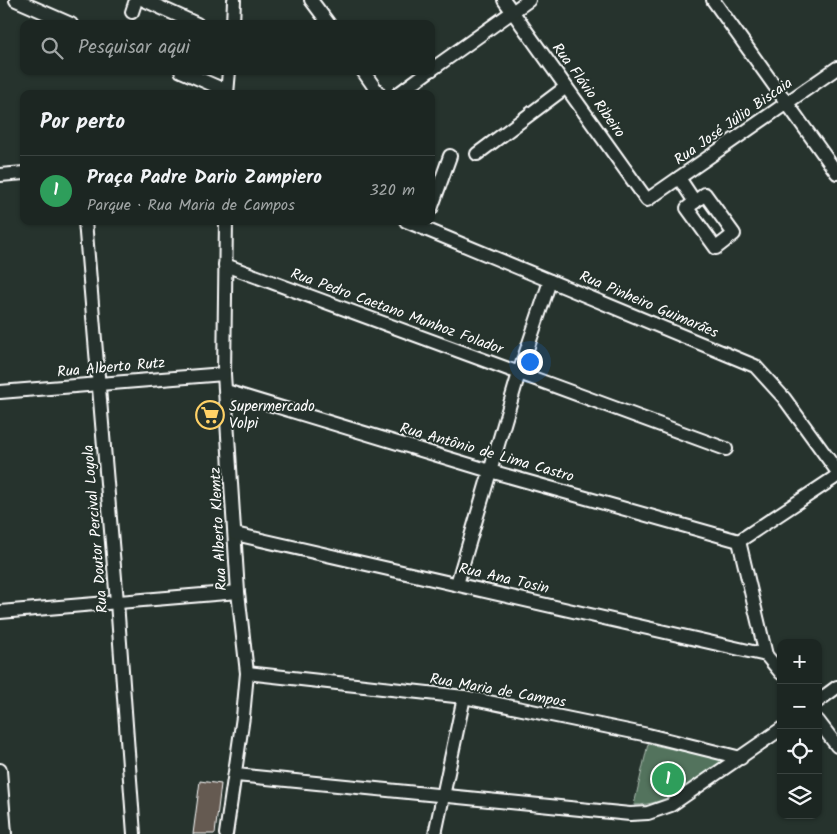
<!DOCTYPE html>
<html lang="pt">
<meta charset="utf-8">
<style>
:root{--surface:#1c2622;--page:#29322f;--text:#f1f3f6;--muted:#a0a5a5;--line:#3a4340;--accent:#2563eb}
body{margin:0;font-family:Kalam,sans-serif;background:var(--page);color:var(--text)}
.controls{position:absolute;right:15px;bottom:15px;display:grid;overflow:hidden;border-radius:10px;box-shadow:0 1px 4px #0004}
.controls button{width:45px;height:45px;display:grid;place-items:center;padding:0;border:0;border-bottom:1px solid var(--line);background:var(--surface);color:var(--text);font:25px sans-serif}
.you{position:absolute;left:529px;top:361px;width:18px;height:18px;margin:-12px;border:4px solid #fff;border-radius:50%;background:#1a73e8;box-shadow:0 0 0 8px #1a73e833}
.badge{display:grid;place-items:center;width:32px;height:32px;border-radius:50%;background:var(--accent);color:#fff;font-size:16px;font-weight:700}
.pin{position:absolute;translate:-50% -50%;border:2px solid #fff;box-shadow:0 1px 5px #0006}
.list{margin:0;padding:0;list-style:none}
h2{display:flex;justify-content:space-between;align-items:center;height:65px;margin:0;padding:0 20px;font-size:21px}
h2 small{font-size:16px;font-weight:400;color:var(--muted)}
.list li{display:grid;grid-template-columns:32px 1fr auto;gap:15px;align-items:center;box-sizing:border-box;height:70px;padding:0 20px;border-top:1px solid var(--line)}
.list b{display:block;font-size:19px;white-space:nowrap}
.list p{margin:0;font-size:16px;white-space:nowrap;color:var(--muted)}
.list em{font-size:16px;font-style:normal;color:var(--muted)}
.icon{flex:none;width:28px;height:28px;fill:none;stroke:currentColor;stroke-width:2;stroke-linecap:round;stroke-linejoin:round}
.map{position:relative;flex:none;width:837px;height:834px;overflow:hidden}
.search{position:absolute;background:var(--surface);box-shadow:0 1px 4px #0004;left:20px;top:20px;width:415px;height:55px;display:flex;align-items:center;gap:12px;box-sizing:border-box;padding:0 18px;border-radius:10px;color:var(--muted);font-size:19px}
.panel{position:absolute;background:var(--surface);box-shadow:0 1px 4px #0004;left:20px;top:90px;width:415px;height:135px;border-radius:10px}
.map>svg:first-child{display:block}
.green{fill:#53735d;stroke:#a9b9ae}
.building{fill:#655a51;stroke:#fff}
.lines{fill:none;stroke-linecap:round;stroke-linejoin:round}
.minor-casing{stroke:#fff;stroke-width:16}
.minor{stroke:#26332d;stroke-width:12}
.labels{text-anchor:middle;stroke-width:4;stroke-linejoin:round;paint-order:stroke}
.street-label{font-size:15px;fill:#fff;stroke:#26332d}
.poi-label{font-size:15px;fill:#fff;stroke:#26332d;text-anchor:start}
</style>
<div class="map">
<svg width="837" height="834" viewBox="0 0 837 834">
<rect width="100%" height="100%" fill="#26332d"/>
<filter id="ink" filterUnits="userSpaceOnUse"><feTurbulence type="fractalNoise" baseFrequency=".02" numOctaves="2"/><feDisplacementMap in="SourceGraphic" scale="10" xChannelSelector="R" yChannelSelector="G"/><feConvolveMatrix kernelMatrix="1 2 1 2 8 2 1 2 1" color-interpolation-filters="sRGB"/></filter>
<g filter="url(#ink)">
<!-- green -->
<path class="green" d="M648,744L726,760C698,778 669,806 634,805Z"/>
<!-- building -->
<polygon class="building" points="200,781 221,784 215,834 193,834"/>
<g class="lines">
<defs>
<g id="minor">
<polyline points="16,0 71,24"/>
<polyline points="144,0 197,24"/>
<polyline points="311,0 329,24"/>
<polyline points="504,0 647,200 837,68"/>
<polyline points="713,0 837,173"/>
<polyline points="132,12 136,0"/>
<polyline points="233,24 234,0"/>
<polyline points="431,70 529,0"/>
<polyline points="181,71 227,91"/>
<polyline points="363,71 379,94"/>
<polyline points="227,94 229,71"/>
<polyline points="398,94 429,71"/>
<polyline points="477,154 566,87"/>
<polyline points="0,175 24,173"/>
<polyline points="679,178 695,202"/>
<polygon points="705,194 734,234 716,248 687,208"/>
<polyline points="431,209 450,156"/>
<polyline points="85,221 117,602 134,834"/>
<polyline points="226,221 224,374 238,592 247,673 243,717 226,834"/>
<polyline points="406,221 755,366 784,398 837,471"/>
<polyline points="225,265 726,449"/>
<polyline points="226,391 490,471 739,541"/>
<polyline points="0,392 224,374"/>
<polyline points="235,534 766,655"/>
<polyline points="739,541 766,655 781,673"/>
<polyline points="739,541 837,476"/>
<polyline points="457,584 519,373 550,281"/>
<polyline points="0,612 238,592"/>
<polyline points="247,673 464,697 648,735 741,758"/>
<polyline points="818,701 837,687"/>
<polyline points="818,721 837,746"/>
<polyline points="0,770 5,834"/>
<polyline points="236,775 630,814 648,813 671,805 781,729"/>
<polyline points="435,834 464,697"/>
</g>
</defs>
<!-- minor casing -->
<use href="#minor" class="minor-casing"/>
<!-- minor -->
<use href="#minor" class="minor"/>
</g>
</g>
<!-- icons -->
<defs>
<symbol id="supermarket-ring" viewBox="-11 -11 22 22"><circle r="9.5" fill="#26332d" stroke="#ffd166" stroke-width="1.5"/><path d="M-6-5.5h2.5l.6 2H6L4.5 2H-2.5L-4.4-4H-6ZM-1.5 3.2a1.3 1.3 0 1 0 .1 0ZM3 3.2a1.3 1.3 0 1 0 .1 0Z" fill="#ffd166"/></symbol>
</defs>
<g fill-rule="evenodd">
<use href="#supermarket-ring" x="194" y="399" width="32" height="32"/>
</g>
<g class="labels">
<!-- street labels -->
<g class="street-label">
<text transform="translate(589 90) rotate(54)" y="5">Rua Flávio Ribeiro</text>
<text transform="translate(733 121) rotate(-35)" y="5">Rua José Júlio Biscaia</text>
<text transform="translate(649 304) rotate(23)" y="5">Rua Pinheiro Guimarães</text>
<text transform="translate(397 311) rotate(20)" y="5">Rua Pedro Caetano Munhoz Folador</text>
<text transform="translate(111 367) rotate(-5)" y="5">Rua Alberto Rutz</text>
<text transform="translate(487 452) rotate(16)" y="5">Rua Antônio de Lima Castro</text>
<text transform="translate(95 529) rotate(-95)" y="5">Rua Doutor Percival Loyola</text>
<text transform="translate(218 529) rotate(-93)" y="5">Rua Alberto Klemtz</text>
<text transform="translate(504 578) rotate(13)" y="5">Rua Ana Tosin</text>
<text transform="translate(498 690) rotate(10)" y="5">Rua Maria de Campos</text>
</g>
<!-- poi labels -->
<g class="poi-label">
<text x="229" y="411">Supermercado<tspan x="229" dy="17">Volpi</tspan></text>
</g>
</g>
</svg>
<div class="controls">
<button>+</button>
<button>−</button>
<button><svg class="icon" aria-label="locate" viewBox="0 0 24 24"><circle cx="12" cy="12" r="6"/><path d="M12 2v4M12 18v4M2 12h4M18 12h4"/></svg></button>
<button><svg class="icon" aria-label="layers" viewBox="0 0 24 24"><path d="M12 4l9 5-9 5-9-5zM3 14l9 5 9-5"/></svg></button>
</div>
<div class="you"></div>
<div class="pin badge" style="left:668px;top:779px;background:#2e9e5b">1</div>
<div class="search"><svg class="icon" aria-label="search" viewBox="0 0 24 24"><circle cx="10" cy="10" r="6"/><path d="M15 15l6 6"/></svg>Pesquisar aqui</div>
<section class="panel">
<h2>Por perto<small></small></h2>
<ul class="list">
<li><span class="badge" style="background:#2e9e5b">1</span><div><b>Praça Padre Dario Zampiero</b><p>Parque · Rua Maria de Campos</p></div><em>320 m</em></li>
</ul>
</section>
</div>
